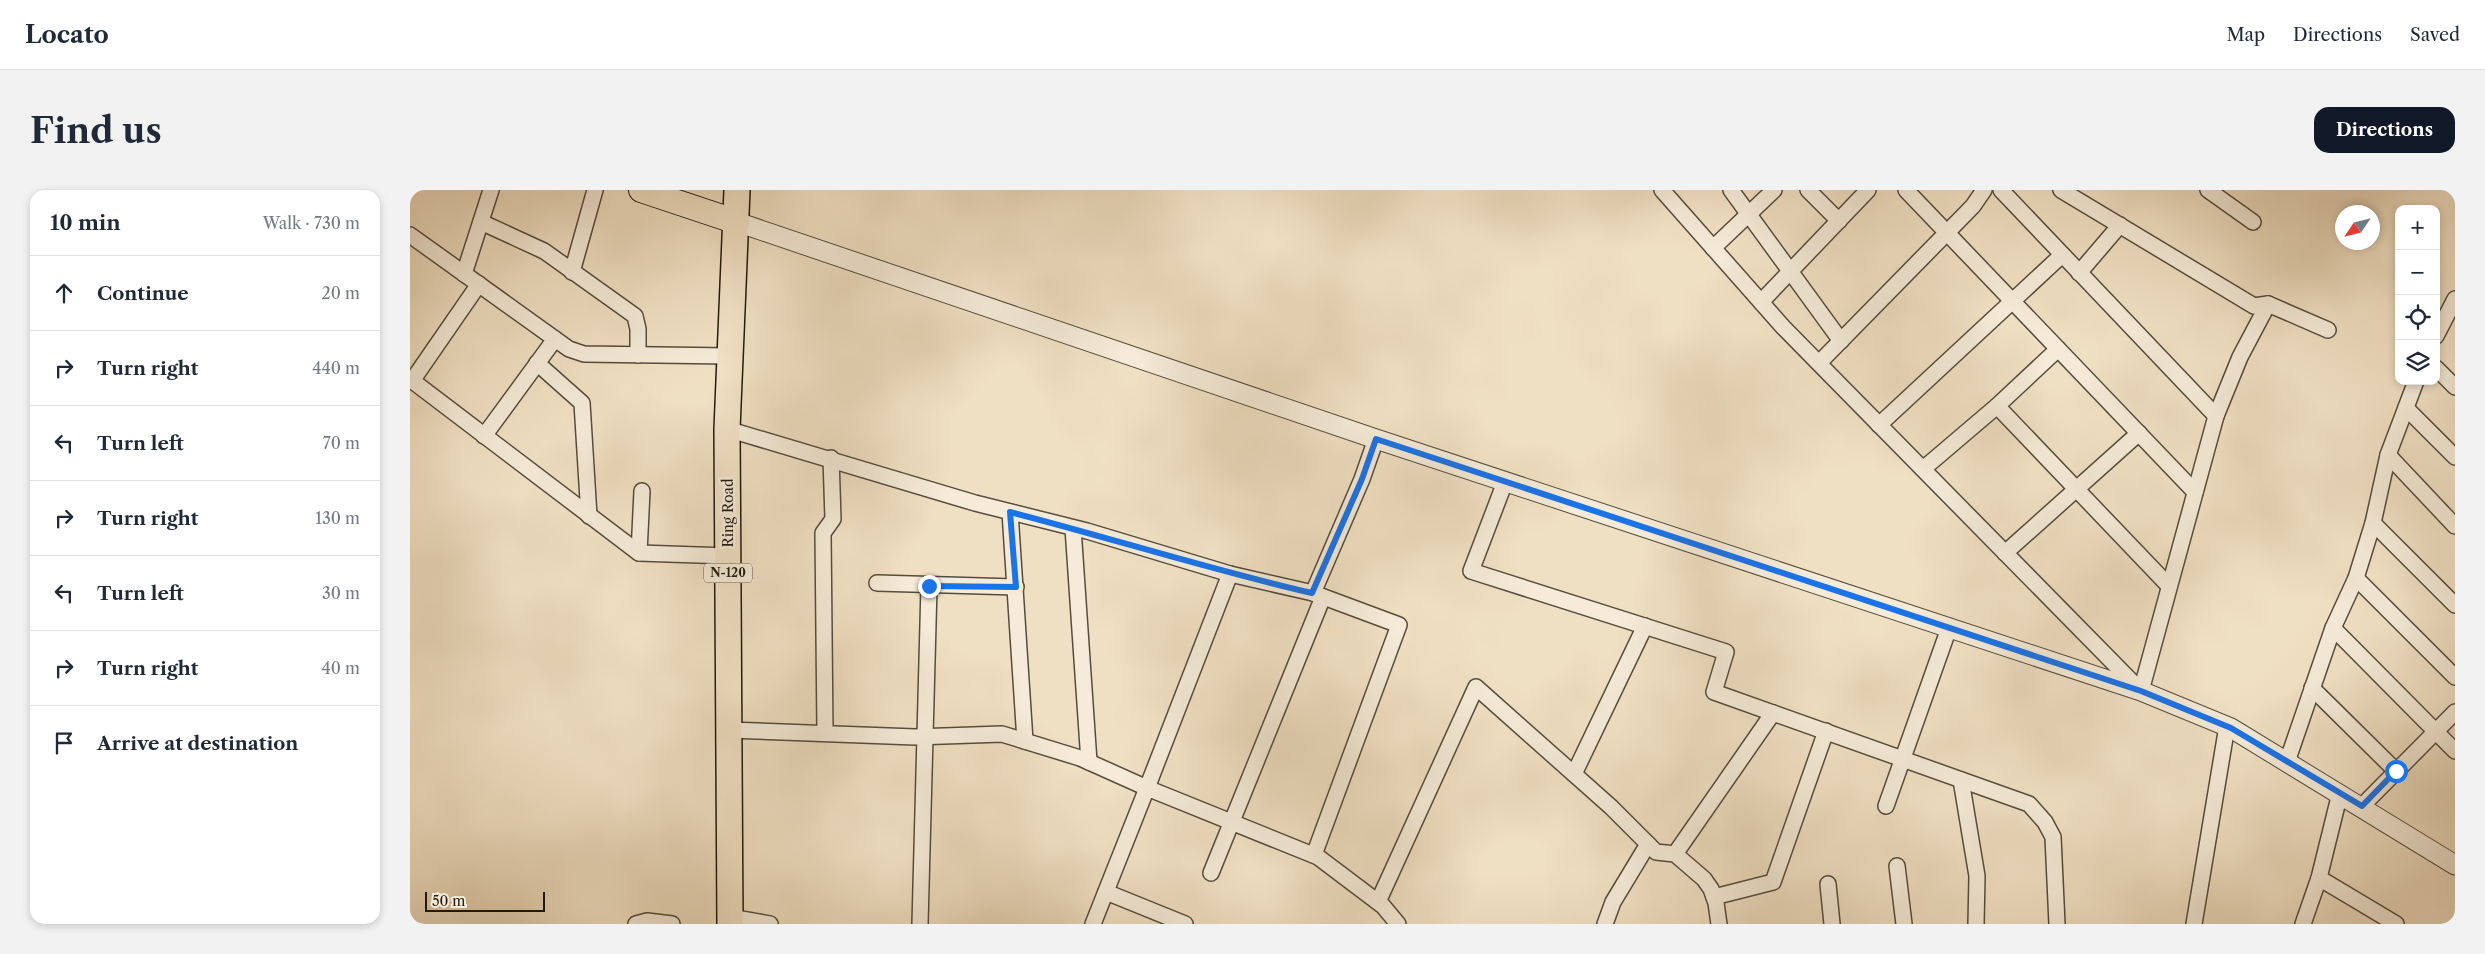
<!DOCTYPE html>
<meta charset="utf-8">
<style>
:root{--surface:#fff;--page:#f2f2f3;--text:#1f2937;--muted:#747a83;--line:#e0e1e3;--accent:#111827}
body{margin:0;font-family:"Libre Caslon Text",serif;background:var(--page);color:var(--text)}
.controls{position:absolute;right:15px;top:15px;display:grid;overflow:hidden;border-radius:10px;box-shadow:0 2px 8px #0003}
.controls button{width:45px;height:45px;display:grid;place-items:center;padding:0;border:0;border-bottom:1px solid var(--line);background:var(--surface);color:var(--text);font:25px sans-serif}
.compass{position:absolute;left:1925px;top:15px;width:45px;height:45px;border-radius:50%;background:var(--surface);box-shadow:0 2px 8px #0003;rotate:235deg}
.scale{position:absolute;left:15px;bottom:12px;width:120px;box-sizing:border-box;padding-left:5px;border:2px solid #221a11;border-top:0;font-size:14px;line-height:18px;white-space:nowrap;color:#221a11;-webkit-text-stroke:4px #f5ebd8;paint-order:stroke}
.stop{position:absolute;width:15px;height:15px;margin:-11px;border:4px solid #1a73e8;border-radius:50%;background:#fff}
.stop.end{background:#1a73e8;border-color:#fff;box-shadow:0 1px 5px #0008}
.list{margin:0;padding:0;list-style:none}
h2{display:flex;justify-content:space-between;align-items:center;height:65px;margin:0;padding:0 20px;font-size:21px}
h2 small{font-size:16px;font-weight:400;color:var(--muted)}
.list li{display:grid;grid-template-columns:32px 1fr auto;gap:15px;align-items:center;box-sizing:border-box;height:75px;padding:0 20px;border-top:1px solid var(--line)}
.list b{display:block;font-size:19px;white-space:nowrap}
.list em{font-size:16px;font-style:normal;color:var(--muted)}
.icon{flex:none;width:28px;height:28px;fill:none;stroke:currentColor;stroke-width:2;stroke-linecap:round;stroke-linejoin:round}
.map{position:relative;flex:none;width:2045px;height:734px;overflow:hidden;border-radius:15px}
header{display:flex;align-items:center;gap:30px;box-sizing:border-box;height:70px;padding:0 25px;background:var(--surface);border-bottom:1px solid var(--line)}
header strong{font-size:24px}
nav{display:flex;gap:28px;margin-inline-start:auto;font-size:18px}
.intro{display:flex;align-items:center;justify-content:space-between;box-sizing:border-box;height:120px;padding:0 30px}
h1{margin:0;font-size:35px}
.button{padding:12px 22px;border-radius:15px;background:var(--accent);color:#fff;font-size:18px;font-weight:700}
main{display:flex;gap:30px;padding:0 30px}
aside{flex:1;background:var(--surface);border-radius:15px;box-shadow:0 2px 8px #0003}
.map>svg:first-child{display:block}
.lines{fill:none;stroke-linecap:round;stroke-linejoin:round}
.minor-casing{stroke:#564c3e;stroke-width:18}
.tertiary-casing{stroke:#564c3e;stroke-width:21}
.primary-casing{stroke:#221a11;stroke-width:26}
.trunk-casing{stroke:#221a11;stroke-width:28}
.minor{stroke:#f5ebd8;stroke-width:15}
.tertiary{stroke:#f5ebd8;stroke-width:19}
.primary{stroke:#f0e0c3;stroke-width:24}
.trunk{stroke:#f0e0c3;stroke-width:25}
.route{stroke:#1a73e8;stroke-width:6}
.labels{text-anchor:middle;stroke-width:5;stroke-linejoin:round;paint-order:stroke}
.shield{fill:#f5ebd8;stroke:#61594d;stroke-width:1}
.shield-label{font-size:12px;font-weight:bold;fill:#221a11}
.street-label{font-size:14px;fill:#221a11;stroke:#f5ebd8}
</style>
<header>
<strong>Locato</strong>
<nav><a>Map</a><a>Directions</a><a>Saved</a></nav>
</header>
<div class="intro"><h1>Find us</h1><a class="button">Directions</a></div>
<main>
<aside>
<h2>10 min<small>Walk · 730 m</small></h2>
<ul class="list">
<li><svg class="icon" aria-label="ahead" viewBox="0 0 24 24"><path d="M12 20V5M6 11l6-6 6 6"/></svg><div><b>Continue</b></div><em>20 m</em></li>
<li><svg class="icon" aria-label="right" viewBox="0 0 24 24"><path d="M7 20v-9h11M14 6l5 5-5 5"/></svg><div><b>Turn right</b></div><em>440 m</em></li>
<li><svg class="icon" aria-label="left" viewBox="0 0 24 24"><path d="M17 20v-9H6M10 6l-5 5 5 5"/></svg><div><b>Turn left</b></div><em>70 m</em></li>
<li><svg class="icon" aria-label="right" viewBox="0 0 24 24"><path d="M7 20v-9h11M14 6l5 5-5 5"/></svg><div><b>Turn right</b></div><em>130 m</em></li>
<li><svg class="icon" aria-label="left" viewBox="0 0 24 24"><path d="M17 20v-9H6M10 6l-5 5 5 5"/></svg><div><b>Turn left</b></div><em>30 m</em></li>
<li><svg class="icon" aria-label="right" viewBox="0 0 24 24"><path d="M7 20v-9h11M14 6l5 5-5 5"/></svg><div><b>Turn right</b></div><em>40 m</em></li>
<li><svg class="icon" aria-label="arrive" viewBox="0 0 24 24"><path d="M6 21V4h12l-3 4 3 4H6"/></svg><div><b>Arrive at destination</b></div></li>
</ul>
</aside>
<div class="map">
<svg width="2045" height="734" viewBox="0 0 2045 734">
<rect width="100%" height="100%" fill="#f0e0c3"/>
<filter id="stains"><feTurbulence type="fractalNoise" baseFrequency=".004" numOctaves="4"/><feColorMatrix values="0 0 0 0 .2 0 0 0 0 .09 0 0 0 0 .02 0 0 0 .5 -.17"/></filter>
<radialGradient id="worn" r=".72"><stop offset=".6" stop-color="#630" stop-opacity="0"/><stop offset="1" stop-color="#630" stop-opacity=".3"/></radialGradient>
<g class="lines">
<defs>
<g id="minor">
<polyline points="1252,0 1373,137 1731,501 1806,226 1830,167 1858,114"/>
<polyline points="1321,0 1431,151"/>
<polyline points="1398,0 1429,31"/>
<polyline points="1496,0 1785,302"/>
<polyline points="1591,0 1806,226"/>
<polyline points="1651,0 1844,116 1858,114 1918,140"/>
<polyline points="1798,0 1843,32"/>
<polyline points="71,32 134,61 225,126 228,139 228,165"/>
<polyline points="0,45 159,159 174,164 320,166"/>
<polyline points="1303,58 1364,0"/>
<polyline points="162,82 185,0"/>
<polyline points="1669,83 1710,35"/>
<polyline points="54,84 81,0"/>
<polyline points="1351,112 1458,0"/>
<polyline points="2026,146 2045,109"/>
<polyline points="127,173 172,213 179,326"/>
<polyline points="1409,173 1563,16 1574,0"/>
<polyline points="2026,178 2045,197"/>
<polyline points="0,189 229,363 318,366"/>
<polyline points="2,191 69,94"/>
<polyline points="1587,216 1759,396"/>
<polyline points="1996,218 2045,267"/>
<polyline points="1469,235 1652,65"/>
<polyline points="317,239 565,313 677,341 820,384 903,403 989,435 904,665"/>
<polyline points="74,246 145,149"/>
<polyline points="1978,265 2045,336"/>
<polyline points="1513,279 1587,216 1648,159"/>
<polyline points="1095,292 1061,381 1316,462 1304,502 1619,614 1635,632 1643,647 1647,734"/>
<polyline points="600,322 615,551"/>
<polyline points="1963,333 2045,415"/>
<polyline points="663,338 679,572"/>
<polyline points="229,363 232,301"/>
<polyline points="1595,363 1729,243"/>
<polyline points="1946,388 2045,487"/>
<polyline points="467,393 606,397"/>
<polyline points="903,403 952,289 966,249"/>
<polyline points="1923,438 2045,561"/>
<polyline points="1902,498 1986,581"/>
<polyline points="319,540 505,547 592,544 670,568 737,598 820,384"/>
<polyline points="415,543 413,343 423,329 421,268"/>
<polyline points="1877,572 1923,438 1946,388 1963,333 1978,265 2006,191"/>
<polyline points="1164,584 1235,436"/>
<polyline points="1551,590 1567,686 1566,734"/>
<polyline points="1476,616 1539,438"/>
<polyline points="1952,616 2045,522"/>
<polyline points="1265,664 1363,523"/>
<polyline points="1487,676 1494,734"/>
<polyline points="801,683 913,407"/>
<polyline points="1909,688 1986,734"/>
<polyline points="1418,694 1422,734"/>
<polyline points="696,702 775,734"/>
<polyline points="1304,707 1363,692 1416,541"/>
<polyline points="968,712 1066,497 1201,617 1246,662 1265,664 1294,689 1301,699 1306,713 1309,734"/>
<polyline points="320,727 360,734"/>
<polyline points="226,734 237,731 262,734"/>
<polyline points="510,734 519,396"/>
<polyline points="683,734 737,598 908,667 973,716 988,734"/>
<polyline points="1195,734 1203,712 1238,654"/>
<polyline points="1784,734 1817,536"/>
<polyline points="1893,734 1909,688 1930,603"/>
</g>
<polyline id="tertiary" points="327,32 966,249 1731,501 1821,538 2045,675"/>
<polyline id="primary" points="231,0 327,32"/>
<polyline id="trunk" points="320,734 317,239 327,0"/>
</defs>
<!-- minor casing -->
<use href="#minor" class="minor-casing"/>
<!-- tertiary casing -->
<use href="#tertiary" class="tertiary-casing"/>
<!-- primary casing -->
<use href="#primary" class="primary-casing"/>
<!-- trunk casing -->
<use href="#trunk" class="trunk-casing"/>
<!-- minor -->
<use href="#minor" class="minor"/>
<!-- tertiary -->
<use href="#tertiary" class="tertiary"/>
<!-- primary -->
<use href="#primary" class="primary"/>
<!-- trunk -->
<use href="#trunk" class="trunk"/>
</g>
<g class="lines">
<!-- route -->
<path class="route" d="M519,396L606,397L600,322C701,348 801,380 902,403L952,289L966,249L1731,501L1821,538L1952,616L1986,581"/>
</g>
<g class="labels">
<!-- shield labels -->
<rect class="shield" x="294" y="373.5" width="48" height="19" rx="4"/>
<g class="shield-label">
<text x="318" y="387">N-120</text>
</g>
<!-- street labels -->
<g class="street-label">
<text transform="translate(318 323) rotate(-90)" y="5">Ring Road</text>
</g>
</g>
<rect width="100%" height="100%" filter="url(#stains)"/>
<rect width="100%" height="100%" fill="url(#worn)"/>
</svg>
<div class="controls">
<button>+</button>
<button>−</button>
<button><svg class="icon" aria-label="locate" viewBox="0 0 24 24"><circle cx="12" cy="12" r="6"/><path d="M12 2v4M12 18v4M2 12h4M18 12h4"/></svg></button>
<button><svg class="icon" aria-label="layers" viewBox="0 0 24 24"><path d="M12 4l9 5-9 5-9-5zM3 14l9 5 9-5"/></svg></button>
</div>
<svg class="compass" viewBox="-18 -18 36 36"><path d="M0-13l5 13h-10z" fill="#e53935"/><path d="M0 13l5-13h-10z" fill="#747a83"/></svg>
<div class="scale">50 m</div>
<div class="stop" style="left:1986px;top:581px"></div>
<div class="stop end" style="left:519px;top:396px"></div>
</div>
</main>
